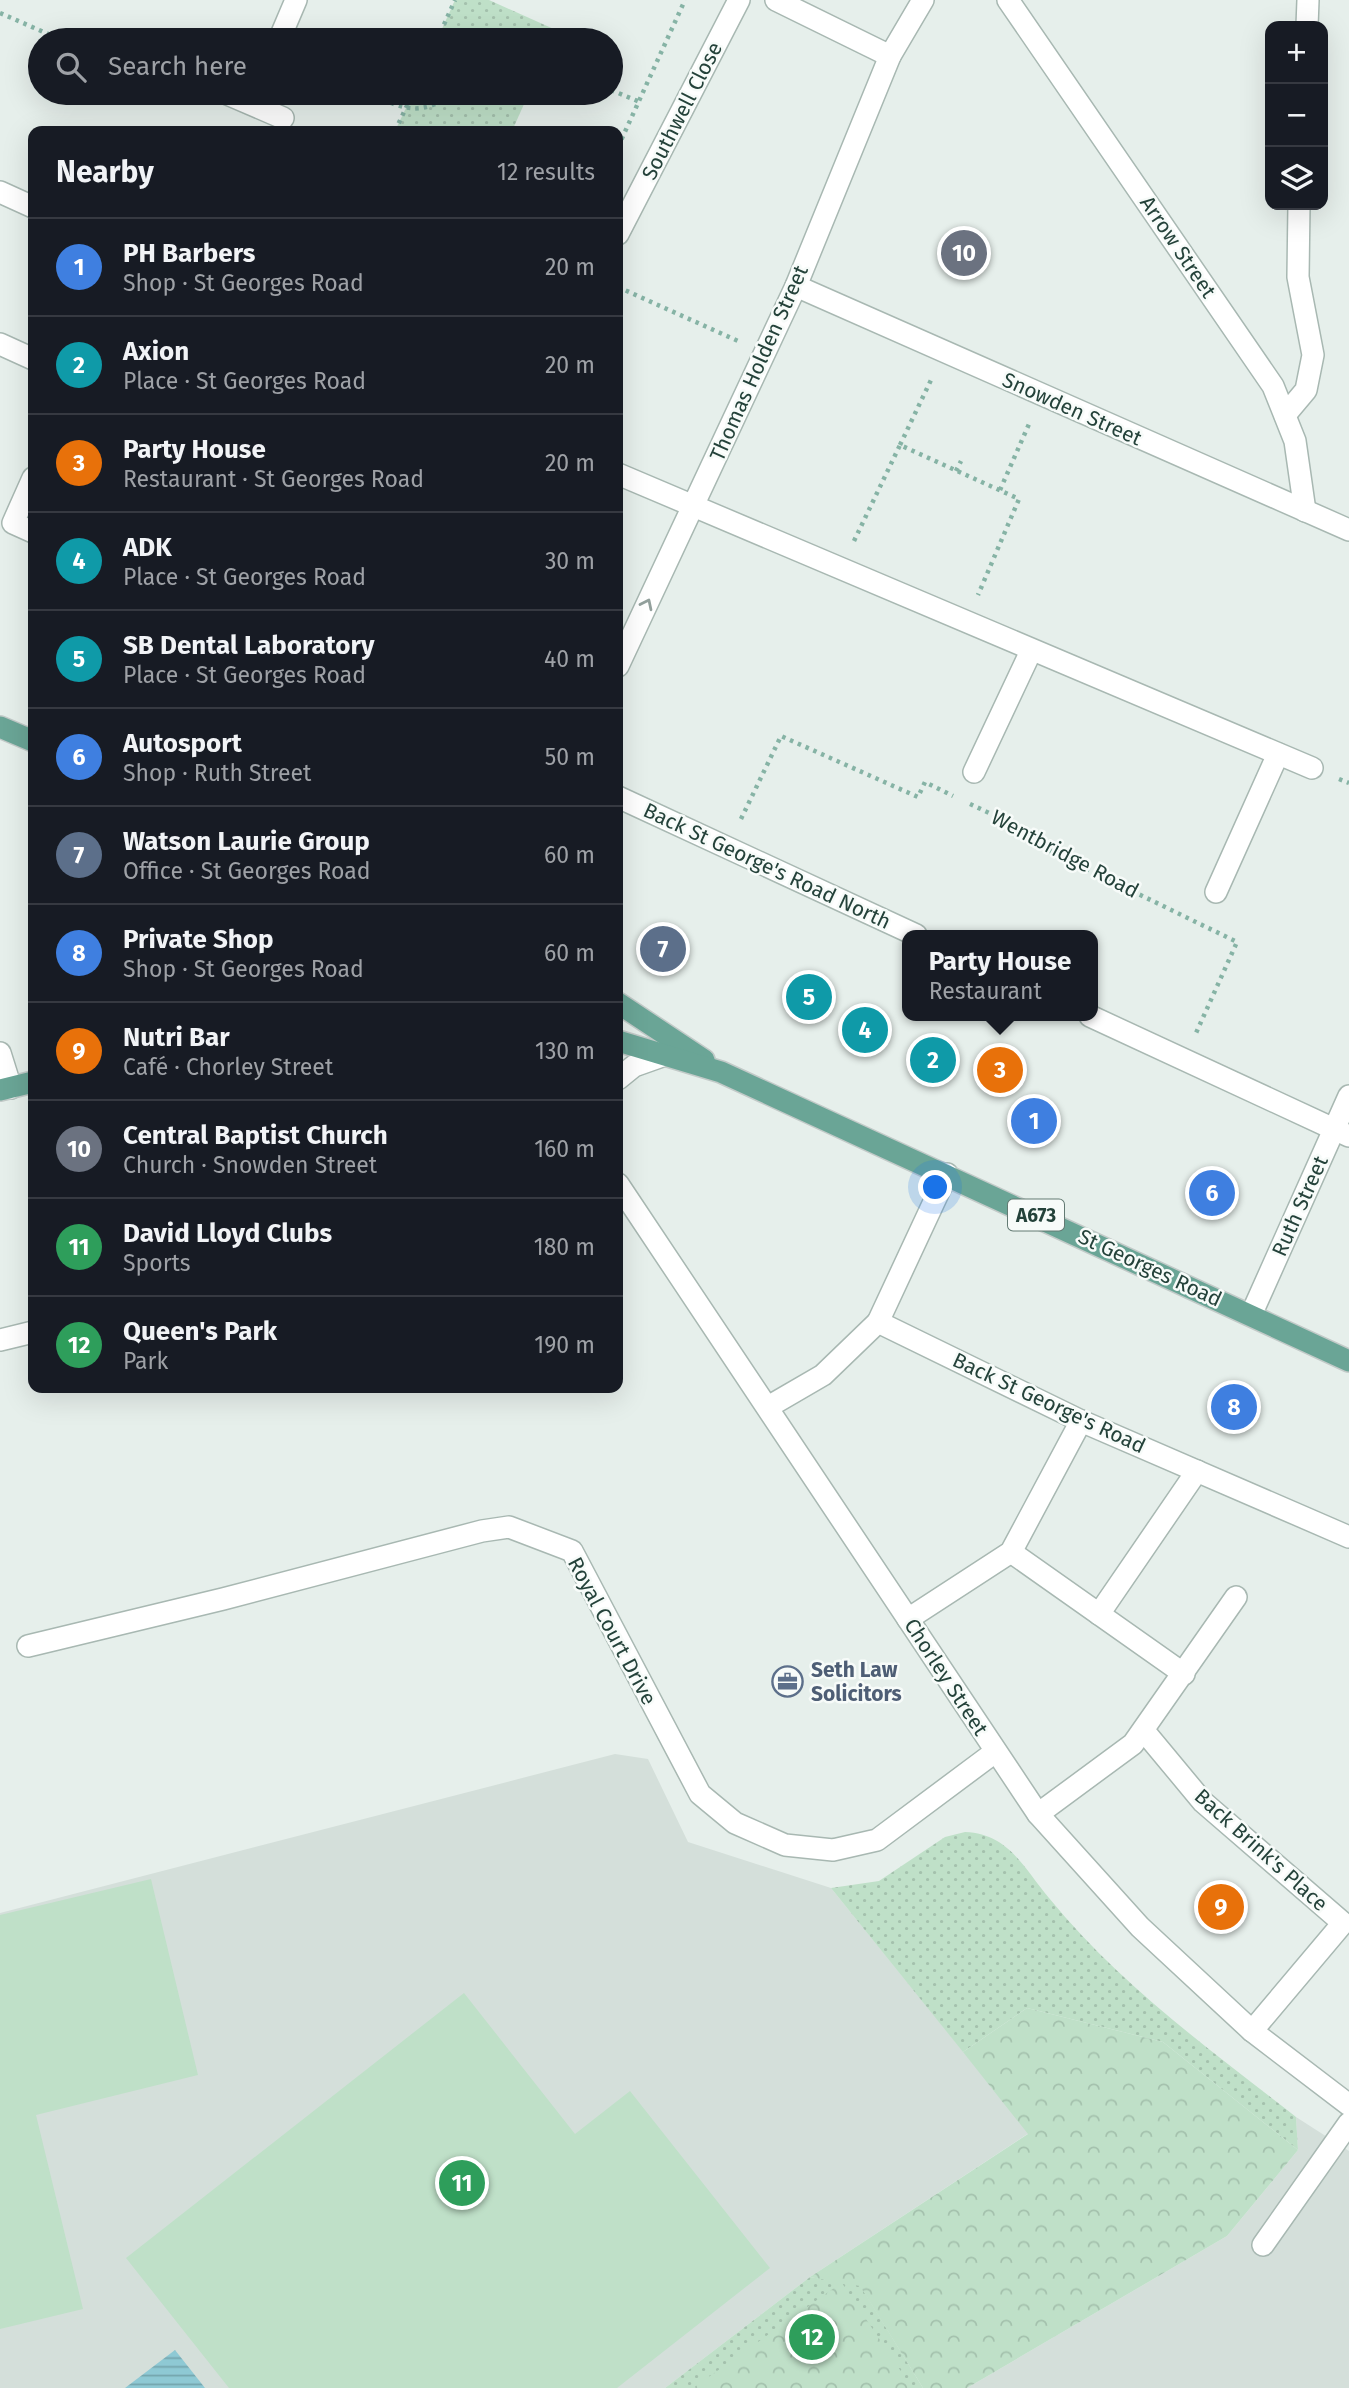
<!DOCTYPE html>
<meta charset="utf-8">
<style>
:root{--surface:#171b24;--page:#20242c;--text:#f1f3f6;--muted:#9ea1a6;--line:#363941;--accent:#7c3aed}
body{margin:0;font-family:"Fira Sans",sans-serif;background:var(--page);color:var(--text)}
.controls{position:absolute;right:21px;top:21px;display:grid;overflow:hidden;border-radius:14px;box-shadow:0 7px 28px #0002}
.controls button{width:63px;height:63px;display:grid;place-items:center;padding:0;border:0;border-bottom:2px solid var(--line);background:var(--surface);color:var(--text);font:35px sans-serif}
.you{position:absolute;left:936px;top:1188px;width:24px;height:24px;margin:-18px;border:5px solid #fff;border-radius:50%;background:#1a73e8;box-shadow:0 0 0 10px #1a73e833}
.badge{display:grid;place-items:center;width:46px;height:46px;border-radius:50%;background:var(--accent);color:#fff;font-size:23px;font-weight:700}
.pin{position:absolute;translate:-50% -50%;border:4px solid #fff;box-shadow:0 2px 7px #0006}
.popup{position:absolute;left:902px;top:930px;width:196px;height:91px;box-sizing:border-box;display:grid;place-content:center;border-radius:14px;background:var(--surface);filter:drop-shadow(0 2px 5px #0005);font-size:23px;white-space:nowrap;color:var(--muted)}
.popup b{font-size:26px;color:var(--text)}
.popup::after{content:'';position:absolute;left:50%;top:100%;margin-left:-14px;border:14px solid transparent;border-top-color:var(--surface)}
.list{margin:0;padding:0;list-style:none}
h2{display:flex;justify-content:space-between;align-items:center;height:91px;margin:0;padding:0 28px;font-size:30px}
h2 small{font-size:23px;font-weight:400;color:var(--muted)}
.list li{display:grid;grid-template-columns:46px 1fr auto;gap:21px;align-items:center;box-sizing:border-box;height:98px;padding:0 28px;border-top:2px solid var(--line)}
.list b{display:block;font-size:26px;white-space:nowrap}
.list p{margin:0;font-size:23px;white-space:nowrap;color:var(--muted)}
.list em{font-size:23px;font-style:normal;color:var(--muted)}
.icon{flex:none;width:38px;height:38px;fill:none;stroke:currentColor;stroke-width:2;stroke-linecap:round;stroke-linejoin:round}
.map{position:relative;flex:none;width:1349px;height:2388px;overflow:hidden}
.search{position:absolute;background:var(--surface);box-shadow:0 7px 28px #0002;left:28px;top:28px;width:595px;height:77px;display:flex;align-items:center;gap:18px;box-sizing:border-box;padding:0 24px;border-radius:38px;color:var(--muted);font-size:26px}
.panel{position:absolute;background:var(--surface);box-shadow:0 7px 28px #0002;left:28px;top:126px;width:595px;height:1267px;border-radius:14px}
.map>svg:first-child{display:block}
.built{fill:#d4dfda}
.green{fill:url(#green-dots)}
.forest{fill:url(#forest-crowns)}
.pitch{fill:#bfe0c8}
.water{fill:url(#water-rules)}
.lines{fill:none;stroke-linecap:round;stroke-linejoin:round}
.minor-casing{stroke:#a8b8b2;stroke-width:24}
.major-casing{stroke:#c2cac8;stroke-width:24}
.path{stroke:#86b3a5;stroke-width:4.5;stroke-dasharray:3.5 5;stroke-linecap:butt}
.minor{stroke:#fff;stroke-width:21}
.major{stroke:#6aa596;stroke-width:21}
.oneway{stroke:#92a09c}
.labels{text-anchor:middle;stroke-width:5;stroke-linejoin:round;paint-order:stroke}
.shield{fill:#f7fbf9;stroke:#637a73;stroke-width:2}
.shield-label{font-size:19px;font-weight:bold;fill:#24423a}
.street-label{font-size:21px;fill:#24423a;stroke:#f7fbf9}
.service-label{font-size:21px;font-weight:bold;fill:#4e5e75;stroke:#f7fbf9;text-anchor:start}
</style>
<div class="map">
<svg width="1349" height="2388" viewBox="0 0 1349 2388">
<defs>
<pattern id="green-dots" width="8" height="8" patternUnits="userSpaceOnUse" patternTransform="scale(1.75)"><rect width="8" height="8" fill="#bfe0c8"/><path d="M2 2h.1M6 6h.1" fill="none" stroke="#a4c1ad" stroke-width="1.8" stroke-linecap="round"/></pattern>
<pattern id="forest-crowns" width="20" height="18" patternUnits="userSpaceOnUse" patternTransform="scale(1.75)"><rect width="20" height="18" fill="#bfe0c8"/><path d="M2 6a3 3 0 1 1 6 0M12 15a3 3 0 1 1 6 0" fill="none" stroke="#a4c1ad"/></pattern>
<pattern id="water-rules" width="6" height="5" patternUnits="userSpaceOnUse" patternTransform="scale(1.75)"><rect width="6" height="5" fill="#8ec9d4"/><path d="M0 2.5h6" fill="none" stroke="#74a5ad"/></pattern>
</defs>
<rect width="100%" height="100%" fill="#e6efeb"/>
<!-- built -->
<g class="built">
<polygon points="615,1754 648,1759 688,1842 831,1888 1029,2133 810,2277 665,2388 0,2388 0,1913"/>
<polygon points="1296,2117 1349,2151 1349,2388 967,2388 1227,2236 1298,2150"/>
</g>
<!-- green -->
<g class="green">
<polygon points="455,0 489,0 556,30 552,40 437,40"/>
<polygon points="413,93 529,93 512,131 395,131"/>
<path d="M965,1832C1009,1834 1023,1867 1049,1898C1120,1985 1208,2048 1296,2117L1298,2150L1163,2042L1027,2008L963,2052L831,1888L879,1881L945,1837Z"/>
<polygon points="810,2277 860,2285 923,2388 665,2388"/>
</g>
<!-- forest -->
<polygon class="forest" points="1027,2008 1163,2042 1298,2150 1227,2236 967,2388 923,2388 860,2286 842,2283 912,2388 693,2388 841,2283 810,2277 1028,2134 963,2052"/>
<!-- pitch -->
<g class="pitch">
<polygon points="151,1879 198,2075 36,2115 83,2309 0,2329 0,1915"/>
<polygon points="464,1993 575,2134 630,2091 770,2268 617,2388 229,2388 126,2258"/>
</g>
<!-- water -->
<polygon class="water" points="175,2350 205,2388 125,2388"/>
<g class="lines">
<defs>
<g id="minor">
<polyline points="776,0 890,56"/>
<polyline points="1008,0 1273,386 1295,441 1305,511"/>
<polyline points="1307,26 1308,0"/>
<polyline points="279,40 296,0"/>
<polyline points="225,93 283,118"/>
<polyline points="0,192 33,207"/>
<polyline points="618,234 739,0"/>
<polyline points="796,286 1349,530"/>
<polyline points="0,344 33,359"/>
<polyline points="1285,415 1306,390 1313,355 1298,277 1299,205"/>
<polyline points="618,474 1312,768"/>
<polyline points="33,478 13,523 33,532"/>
<polyline points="618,666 796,286 890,56 923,0"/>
<polyline points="974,772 1031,651"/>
<polyline points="618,797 916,935"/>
<polyline points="1216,892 1278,754"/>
<polyline points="1090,1016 1349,1136"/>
<polyline points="0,1053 11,1088"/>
<polyline points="618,1079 634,1066 665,1055"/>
<polyline points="618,1184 1038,1814 1140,1927 1252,2031 1349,2105"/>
<polyline points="1251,1315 1349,1096"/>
<polyline points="878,1322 947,1174"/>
<polyline points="0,1340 33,1332"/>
<polyline points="768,1407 823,1375 878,1322 1081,1421 1349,1537"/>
<polyline points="1011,1552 1184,1674"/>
<polyline points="1099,1614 1197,1471"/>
<polyline points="908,1619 1011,1552 1081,1421"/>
<polyline points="28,1646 223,1599 482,1531 509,1527 572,1551 700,1794 735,1823 785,1845 833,1850 877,1840 995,1752"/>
<polyline points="1144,1731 1203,1802 1343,1923 1252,2031"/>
<polyline points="1038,1814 1133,1744 1236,1597"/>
<polyline points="1263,2245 1349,2123"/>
</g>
<g id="major">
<polyline points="0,727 33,741"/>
<polyline points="618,1003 704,1060"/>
<polyline points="618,1041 721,1072 1349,1361"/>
<polyline points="0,1090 33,1082"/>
</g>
</defs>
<!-- minor casing -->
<use href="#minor" class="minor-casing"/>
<!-- major casing -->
<use href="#major" class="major-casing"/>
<!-- path -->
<g class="path">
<polyline points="0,13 62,40"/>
<polyline points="437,40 455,0"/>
<polyline points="611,90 640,102"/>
<polyline points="181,93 197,98"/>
<path d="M367,93C414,113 415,114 462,93"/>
<polyline points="395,131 413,93"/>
<polyline points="618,147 685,0"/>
<polyline points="618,287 738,341"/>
<polyline points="900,445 931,380"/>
<polyline points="956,471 961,461"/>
<polyline points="1000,490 1029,424"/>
<polyline points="854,541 900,445 1019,499 978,595"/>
<polyline points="1339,779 1349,783"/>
<polyline points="970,804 1045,839 1050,851 1237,942 1196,1033"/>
<polyline points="741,819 781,736 918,797 925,782 953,796"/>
</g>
<!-- minor -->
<use href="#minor" class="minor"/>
<!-- major -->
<use href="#major" class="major"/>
</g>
<!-- one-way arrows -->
<defs><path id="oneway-chevron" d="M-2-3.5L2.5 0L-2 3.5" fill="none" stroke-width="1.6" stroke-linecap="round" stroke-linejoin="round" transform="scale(1.75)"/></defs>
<use class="oneway" href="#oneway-chevron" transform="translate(647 604) rotate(-64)"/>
<!-- icons -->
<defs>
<symbol id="office-ring" viewBox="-11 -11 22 22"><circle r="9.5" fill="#f7fbf9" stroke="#5c6f8a" stroke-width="1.5"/><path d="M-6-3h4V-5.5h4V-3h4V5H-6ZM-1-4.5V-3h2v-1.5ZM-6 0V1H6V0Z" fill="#5c6f8a"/></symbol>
</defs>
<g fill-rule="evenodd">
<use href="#office-ring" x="770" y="1664" width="35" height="35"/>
</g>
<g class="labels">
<!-- shield labels -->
<rect class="shield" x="1008" y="1199.5" width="56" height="31" rx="5"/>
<g class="shield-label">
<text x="1036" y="1222">A673</text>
</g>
<!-- street labels -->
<g class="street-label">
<text transform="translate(682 111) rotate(-63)" y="7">Southwell Close</text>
<text transform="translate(1178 247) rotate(56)" y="7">Arrow Street</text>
<text transform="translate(759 363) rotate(-66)" y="7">Thomas Holden Street</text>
<text transform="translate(1072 409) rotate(24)" y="7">Snowden Street</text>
<text transform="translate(1065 854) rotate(28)" y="7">Wentbridge Road</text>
<text transform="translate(767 866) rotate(25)" y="7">Back St George's Road North</text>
<text transform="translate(1300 1206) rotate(-66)" y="7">Ruth Street</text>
<text transform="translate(1150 1268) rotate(25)" y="7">St Georges Road</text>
<text transform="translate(1049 1403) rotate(25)" y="7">Back St George's Road</text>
<text transform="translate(612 1631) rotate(62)" y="7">Royal Court Drive</text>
<text transform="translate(946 1677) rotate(57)" y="7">Chorley Street</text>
<text transform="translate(1261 1850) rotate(42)" y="7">Back Brink's Place</text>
</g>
<!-- service labels -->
<g class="service-label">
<text x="811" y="1677">Seth Law<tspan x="811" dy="24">Solicitors</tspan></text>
</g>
</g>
</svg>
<div class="controls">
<button>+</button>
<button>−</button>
<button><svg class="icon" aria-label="layers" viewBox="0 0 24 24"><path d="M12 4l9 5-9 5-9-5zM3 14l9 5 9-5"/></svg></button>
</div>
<div class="you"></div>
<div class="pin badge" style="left:1034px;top:1121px;background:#3f7fe0">1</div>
<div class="pin badge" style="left:933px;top:1060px;background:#0f9aa8">2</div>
<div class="pin badge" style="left:1000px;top:1070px;background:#e8710a">3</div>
<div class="popup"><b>Party House</b>Restaurant</div>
<div class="pin badge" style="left:865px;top:1030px;background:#0f9aa8">4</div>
<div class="pin badge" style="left:809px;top:997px;background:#0f9aa8">5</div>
<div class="pin badge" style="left:1212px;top:1193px;background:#3f7fe0">6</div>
<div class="pin badge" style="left:663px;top:949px;background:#5c6f8a">7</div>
<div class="pin badge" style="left:1234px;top:1407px;background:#3f7fe0">8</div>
<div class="pin badge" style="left:1221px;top:1907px;background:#e8710a">9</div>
<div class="pin badge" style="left:964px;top:253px;background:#6b7280">10</div>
<div class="pin badge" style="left:462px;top:2183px;background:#2e9e5b">11</div>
<div class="pin badge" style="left:812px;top:2337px;background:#2e9e5b">12</div>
<div class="search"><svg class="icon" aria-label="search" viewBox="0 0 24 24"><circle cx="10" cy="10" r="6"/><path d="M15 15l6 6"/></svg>Search here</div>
<section class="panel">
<h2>Nearby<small>12 results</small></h2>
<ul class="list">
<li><span class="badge" style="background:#3f7fe0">1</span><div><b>PH Barbers</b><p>Shop · St Georges Road</p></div><em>20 m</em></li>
<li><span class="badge" style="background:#0f9aa8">2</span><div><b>Axion</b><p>Place · St Georges Road</p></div><em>20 m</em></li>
<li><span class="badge" style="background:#e8710a">3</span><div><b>Party House</b><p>Restaurant · St Georges Road</p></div><em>20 m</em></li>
<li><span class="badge" style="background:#0f9aa8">4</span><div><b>ADK</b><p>Place · St Georges Road</p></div><em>30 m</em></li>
<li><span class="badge" style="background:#0f9aa8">5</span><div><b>SB Dental Laboratory</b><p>Place · St Georges Road</p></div><em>40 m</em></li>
<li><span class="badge" style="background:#3f7fe0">6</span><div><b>Autosport</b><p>Shop · Ruth Street</p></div><em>50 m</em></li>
<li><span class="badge" style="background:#5c6f8a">7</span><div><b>Watson Laurie Group</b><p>Office · St Georges Road</p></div><em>60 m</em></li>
<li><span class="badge" style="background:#3f7fe0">8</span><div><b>Private Shop</b><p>Shop · St Georges Road</p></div><em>60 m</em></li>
<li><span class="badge" style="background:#e8710a">9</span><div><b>Nutri Bar</b><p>Café · Chorley Street</p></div><em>130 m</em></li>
<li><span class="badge" style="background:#6b7280">10</span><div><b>Central Baptist Church</b><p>Church · Snowden Street</p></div><em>160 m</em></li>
<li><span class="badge" style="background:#2e9e5b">11</span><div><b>David Lloyd Clubs</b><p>Sports</p></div><em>180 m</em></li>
<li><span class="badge" style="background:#2e9e5b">12</span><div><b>Queen's Park</b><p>Park</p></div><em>190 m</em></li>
</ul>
</section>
</div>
